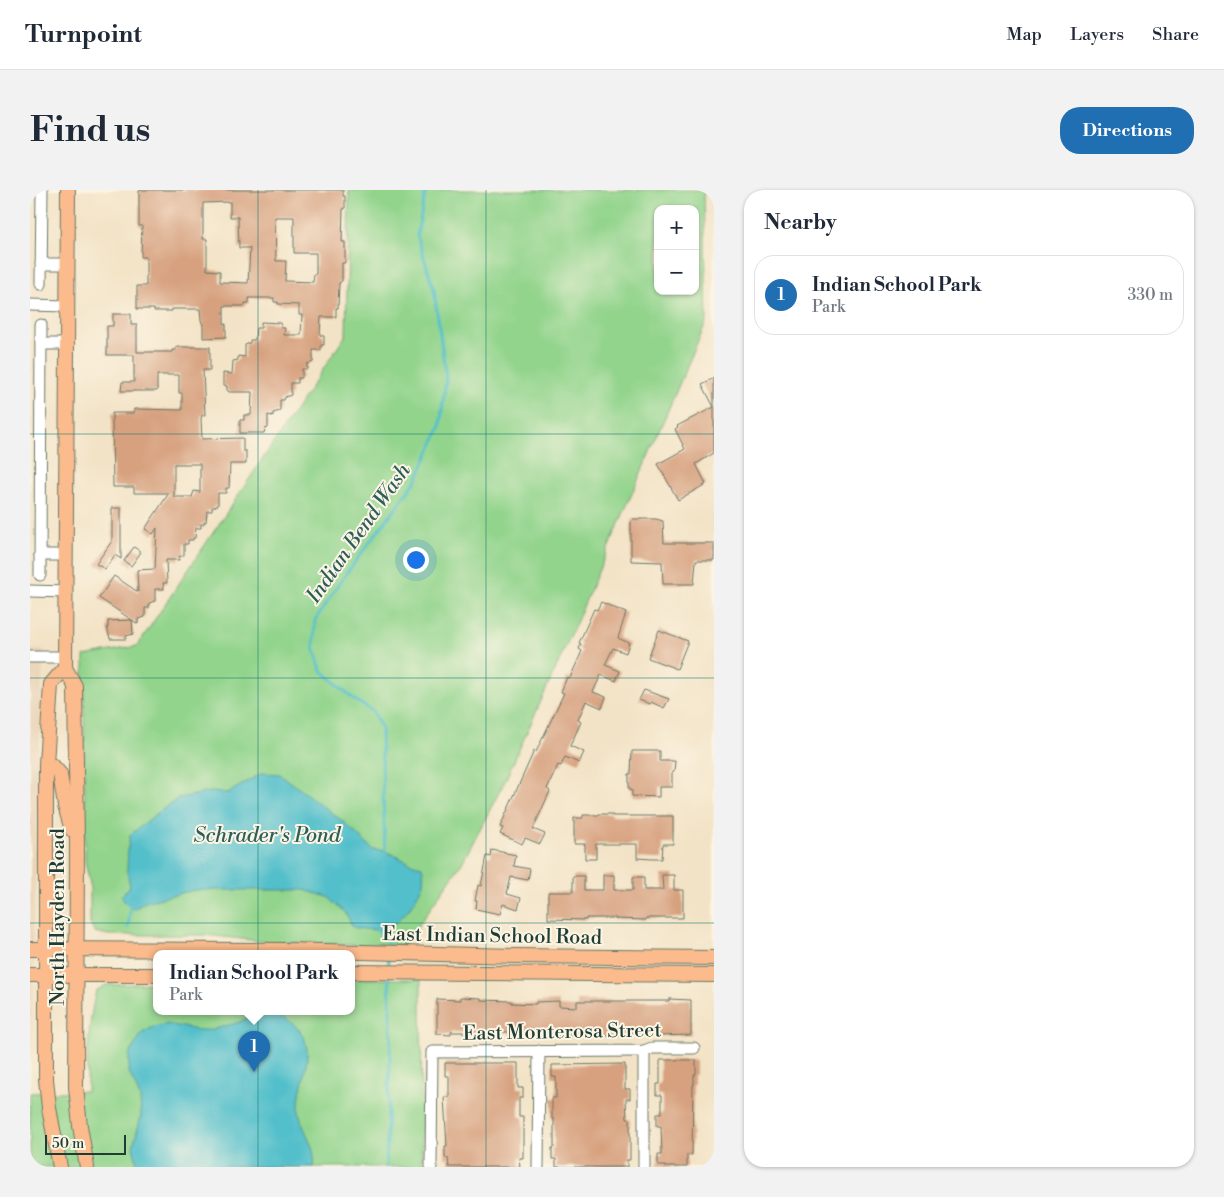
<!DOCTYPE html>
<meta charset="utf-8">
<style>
:root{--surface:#fff;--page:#f2f2f3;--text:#1f2937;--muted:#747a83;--line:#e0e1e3;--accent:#1f6fb2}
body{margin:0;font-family:"Libre Bodoni",serif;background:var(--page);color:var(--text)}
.controls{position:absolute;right:15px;top:15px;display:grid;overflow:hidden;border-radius:10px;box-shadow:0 1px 4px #0004}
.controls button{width:45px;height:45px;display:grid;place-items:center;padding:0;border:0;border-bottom:1px solid var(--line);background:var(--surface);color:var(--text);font:25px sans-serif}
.scale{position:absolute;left:15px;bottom:12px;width:81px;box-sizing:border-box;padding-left:5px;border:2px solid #1f3d34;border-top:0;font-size:14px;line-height:18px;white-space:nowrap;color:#1f3d34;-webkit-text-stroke:4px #fcf5e5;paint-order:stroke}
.you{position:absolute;left:385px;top:369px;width:18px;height:18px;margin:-12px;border:4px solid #fff;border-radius:50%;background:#1a73e8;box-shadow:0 0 0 8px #1a73e833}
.badge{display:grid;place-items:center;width:32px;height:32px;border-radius:50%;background:var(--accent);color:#fff;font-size:16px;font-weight:700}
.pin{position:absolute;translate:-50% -41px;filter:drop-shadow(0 1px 2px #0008)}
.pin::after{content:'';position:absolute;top:26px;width:18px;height:15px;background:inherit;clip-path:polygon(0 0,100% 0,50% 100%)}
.popup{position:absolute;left:123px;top:760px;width:202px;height:65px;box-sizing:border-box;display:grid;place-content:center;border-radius:10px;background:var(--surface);filter:drop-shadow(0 1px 4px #0005);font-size:16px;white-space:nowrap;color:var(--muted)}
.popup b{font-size:19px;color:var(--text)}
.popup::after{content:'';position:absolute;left:50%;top:100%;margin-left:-10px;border:10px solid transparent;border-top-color:var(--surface)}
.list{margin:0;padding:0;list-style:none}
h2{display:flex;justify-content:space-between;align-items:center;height:65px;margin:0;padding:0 20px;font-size:21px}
h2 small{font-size:16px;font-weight:400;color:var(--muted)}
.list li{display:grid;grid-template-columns:32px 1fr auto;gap:15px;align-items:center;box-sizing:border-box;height:80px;margin:0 10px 10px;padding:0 10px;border:1px solid var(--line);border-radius:20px}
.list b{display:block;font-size:19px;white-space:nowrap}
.list p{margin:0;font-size:16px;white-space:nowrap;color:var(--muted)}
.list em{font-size:16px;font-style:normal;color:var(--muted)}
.map{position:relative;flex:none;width:684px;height:977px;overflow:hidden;border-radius:20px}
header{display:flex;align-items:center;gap:30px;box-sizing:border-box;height:70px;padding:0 25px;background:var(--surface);border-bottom:1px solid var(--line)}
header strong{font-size:24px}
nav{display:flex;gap:28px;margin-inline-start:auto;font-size:18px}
.intro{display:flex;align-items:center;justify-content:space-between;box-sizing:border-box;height:120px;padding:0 30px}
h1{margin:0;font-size:35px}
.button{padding:12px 22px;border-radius:20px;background:var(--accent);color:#fff;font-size:18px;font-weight:700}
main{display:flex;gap:30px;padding:0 30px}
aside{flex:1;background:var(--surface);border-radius:20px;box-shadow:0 1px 4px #0004}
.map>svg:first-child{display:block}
.built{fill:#e9d4b8}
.green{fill:#92d48c;stroke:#588860;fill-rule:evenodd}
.water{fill:#52bfcb;stroke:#387e80}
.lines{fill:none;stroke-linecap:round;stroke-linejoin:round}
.stream{stroke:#52bfcb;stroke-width:3}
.building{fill:#d7a17f;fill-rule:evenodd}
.minor-casing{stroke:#697767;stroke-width:13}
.major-casing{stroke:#697767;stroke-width:16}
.minor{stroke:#fff;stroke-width:11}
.major{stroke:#fbbb8c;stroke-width:14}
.grid{fill:none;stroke:#0f766e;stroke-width:1;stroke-opacity:0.55}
.labels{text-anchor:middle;stroke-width:4;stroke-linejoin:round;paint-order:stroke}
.street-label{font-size:20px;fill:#1f3d34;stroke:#fcf5e5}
.water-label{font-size:21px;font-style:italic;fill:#2c5e5a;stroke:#fcf5e5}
</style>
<header>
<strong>Turnpoint</strong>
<nav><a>Map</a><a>Layers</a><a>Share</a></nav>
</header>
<div class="intro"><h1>Find us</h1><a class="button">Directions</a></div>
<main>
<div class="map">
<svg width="684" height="977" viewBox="0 0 684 977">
<rect width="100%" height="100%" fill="#fcf5e5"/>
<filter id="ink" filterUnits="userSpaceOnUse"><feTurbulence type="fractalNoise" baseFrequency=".02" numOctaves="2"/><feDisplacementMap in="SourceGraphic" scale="10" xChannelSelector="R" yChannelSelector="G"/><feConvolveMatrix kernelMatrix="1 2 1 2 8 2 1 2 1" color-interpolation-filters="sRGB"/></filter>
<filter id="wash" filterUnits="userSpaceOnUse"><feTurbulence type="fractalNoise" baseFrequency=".0096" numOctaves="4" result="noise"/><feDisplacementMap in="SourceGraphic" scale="20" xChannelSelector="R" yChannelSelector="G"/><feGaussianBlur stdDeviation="1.12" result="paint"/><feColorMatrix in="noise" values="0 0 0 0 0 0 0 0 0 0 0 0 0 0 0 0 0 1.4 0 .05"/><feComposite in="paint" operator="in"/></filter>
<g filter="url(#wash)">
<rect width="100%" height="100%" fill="#f3e3c6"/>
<!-- built -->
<polygon class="built" points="0,460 14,460 11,503 0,875"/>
<!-- green -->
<g class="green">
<path d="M319,0H674L677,130L543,440L475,591L432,673L374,756L325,755L229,751L175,745H78L65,742L60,734V694L55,671L54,466L107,456L316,145ZM628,19H665V101H628Z"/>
<path d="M322,789H391L392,977H0V903L57,901C57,867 58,833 66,801L76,795L126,793V821H322Z"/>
</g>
<!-- water -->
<g class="water">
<path d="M232,583L250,584L315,633L343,660L355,661L380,673L392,676C393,681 394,687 393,692C391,704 370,734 358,738C348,741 334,740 323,737L315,722L298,707L274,700H164L115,712L104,719L96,714L91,706L100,697L97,681L98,658L100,645L126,624L149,608L179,602L198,603Z"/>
<path d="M230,824C235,825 240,823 245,824C251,825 257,829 262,833C292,857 268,888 269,919C270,940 287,953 284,977H108L103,957L111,926L110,907L99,882V865L112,843L124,837L137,834L168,840H181L210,832L220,826Z"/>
</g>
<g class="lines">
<!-- stream -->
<g class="stream">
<polyline points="355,663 351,537 343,522 324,509 291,480 284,457 285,430 315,385 386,291 410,238 416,188 404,100 387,45 396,0"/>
<polyline points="98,737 101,717"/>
<polyline points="347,737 347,739 358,753 358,759"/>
<polyline points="358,765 359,779"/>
<polyline points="356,977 361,844 359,785"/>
</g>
</g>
<g id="blocks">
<!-- building -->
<g class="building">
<path d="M112,0H313V6H315V19H313L312,52H315V73H312V91L309,93L308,118H306V127H291L290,145L294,146V155H291V160H283V172L277,174V179H272V188H268V193H261V205L255,207L254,210H250V221L243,223V226L238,225V238L235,239L234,243H210V230H214V225H221L222,202H199L197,200V196H193V183L202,184L203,171L208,170V166L215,167V155L220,153V150H225L226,138H231V132L250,133L252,138H255L254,145H271L272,125H269V115L248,114V112H244V108H219V113H215V116H194V134H196V147L173,148V135L171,130L170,119H142V121H124V119H107V96H116V67H111L112,36H109V1ZM200,12V27H208L209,58H220L218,93L190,92V81L177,80V49H173V13ZM245,27H264V63H286V84H284L283,92L255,91L256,71H246Z"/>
<path d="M83,124H101V135H107V162H142V160H146V157H180V180H173L175,225H172L171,229L172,249L213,248V261H216V274H200L199,298H196V303H188V315L182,318V321H177L176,332H174V334H171V338H166L165,348H163V350H158V354H154V365L149,367V370H136L137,393H133L134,399H125V411L119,413V418H115V427L108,429V434L69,408L84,386L108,402L107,380L125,379L127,338L123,344L115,339L139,303H104V297H83L82,223H104V219L152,220V203H149V185H127V201H91L92,192H104V165H77V136H83ZM144,274H170V302L164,301L162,307H144Z"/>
<polygon points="684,188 684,263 666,274 676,294 648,310 628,274 655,259 645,239 648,237 647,236 684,217 672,194"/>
<polygon points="82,318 91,318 91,369 85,365 75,379 66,374 82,351"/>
<polygon points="603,329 626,329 633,331 634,353 684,353 684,370 666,370 664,394 633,394 632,372 601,371 601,331"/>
<polygon points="104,357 111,362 101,376 94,371"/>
<polygon points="571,412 596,423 588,448 599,453 596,463 583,458 575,475 590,481 586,491 571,485 563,502 576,507 572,518 556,511 548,530 551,532 540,556 554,562 549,573 535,567 531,576 528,575 517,599 520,601 503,639 515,644 510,654 495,648 492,654 470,644 473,638 470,637 504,561 506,562 534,503 531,502 537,487 540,488 552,461 549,459 551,454 549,453 564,419 567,420"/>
<polygon points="102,430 103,444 96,446 96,449 80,449 77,437 78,437 78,431"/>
<polygon points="629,440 658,451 647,479 618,468"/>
<polygon points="614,500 639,509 634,518 621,512 620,514 609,510"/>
<polygon points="602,561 630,561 630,571 645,571 644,582 642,582 642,597 629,597 629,607 602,606 602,599 599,599 599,584 601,584"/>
<polygon points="569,624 582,624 582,626 643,626 643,654 633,654 632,669 622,669 607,668 607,654 566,654 566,669 555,669 555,654 544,654 544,628 553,628 553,625 569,625"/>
<polygon points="462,660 486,665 484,676 500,679 498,690 481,687 477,704 491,708 488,719 473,714 470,724 446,719 447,711 445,711 448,695 451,696 457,666 461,667"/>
<polygon points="573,685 584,685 584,700 603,700 603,687 614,687 614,700 633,700 632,685 644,685 644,700 653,700 653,728 616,728 616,730 586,729 586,728 556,728 556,730 518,729 518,702 543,702 543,686 554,686 554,700 573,700"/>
<polygon points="430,807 451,808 451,810 482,811 482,813 506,814 506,812 529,811 529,816 547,817 547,811 639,811 639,809 661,810 661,845 627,846 627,843 599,842 599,846 568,846 568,842 549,842 549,846 527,846 527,842 492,843 492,846 480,845 480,842 451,842 451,846 440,846 440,842 421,842 421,845 407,844 407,809 430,810"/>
<polygon points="630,870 666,870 666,885 664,885 664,895 663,895 662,965 657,965 657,977 635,977 635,975 628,975 628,964 632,964 631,936 627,936 627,924 632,924 632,905 627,905 627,894 630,894"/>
<polygon points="415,873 488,873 488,898 493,898 493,908 489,908 489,927 493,927 493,968 489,968 490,977 419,977 418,968 415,968 415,956 417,956 414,907 419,907 419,886 415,886"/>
<polygon points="595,874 595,899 600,899 600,909 596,909 597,929 600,929 600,970 597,970 597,977 526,977 526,969 522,969 522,958 524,958 524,929 522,929 522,908 526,908 526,887 522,887 522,875"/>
</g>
</g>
</g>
<g filter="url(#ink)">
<use href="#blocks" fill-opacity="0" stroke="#697767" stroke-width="1"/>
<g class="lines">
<defs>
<g id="minor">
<polyline points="11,74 38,74"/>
<polyline points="11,94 12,0"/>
<polyline points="0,115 37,116"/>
<polyline points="11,154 38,154"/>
<polyline points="10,365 36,365"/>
<polyline points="10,385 11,135"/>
<polyline points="0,401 36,402"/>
<polyline points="0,467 35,467"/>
<polyline points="401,977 402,862 614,861 622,858 664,858"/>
<polyline points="508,977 509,861"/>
<polyline points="614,977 614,861"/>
</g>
<g id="major">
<polyline points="38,0 35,478 45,496 47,655 46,897 50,936 57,977"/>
<polyline points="16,575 23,576 30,584 35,616 42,640"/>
<polyline points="0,759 255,760 486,766 684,768"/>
<polyline points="322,782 684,785"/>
<polyline points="0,785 126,785"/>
<polyline points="30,977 19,918 16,889 16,575 21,494 35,478"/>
</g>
</defs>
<!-- minor casing -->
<use href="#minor" class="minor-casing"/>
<!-- major casing -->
<use href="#major" class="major-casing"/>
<!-- minor -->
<use href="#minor" class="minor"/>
<!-- major -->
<use href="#major" class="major"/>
</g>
</g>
<!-- grid -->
<path class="grid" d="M228,0V977M456,0V977M0,244H684M0,488H684M0,733H684"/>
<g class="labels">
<!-- street labels -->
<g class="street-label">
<text transform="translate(27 727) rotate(-90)" y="7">North Hayden Road</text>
<text transform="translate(462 745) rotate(1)" y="7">East Indian School Road</text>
<text transform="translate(532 841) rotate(-1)" y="7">East Monterosa Street</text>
</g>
<!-- water labels -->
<g class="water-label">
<text transform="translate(328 343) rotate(-55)" y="7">Indian Bend Wash</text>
<text x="237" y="652">Schrader's Pond</text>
</g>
</g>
</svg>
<div class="controls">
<button>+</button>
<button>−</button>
</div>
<div class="scale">50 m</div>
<div class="you"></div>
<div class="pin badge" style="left:224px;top:882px">1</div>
<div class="popup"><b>Indian School Park</b>Park</div>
</div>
<aside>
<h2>Nearby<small></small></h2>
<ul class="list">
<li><span class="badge">1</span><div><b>Indian School Park</b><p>Park</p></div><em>330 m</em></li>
</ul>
</aside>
</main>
